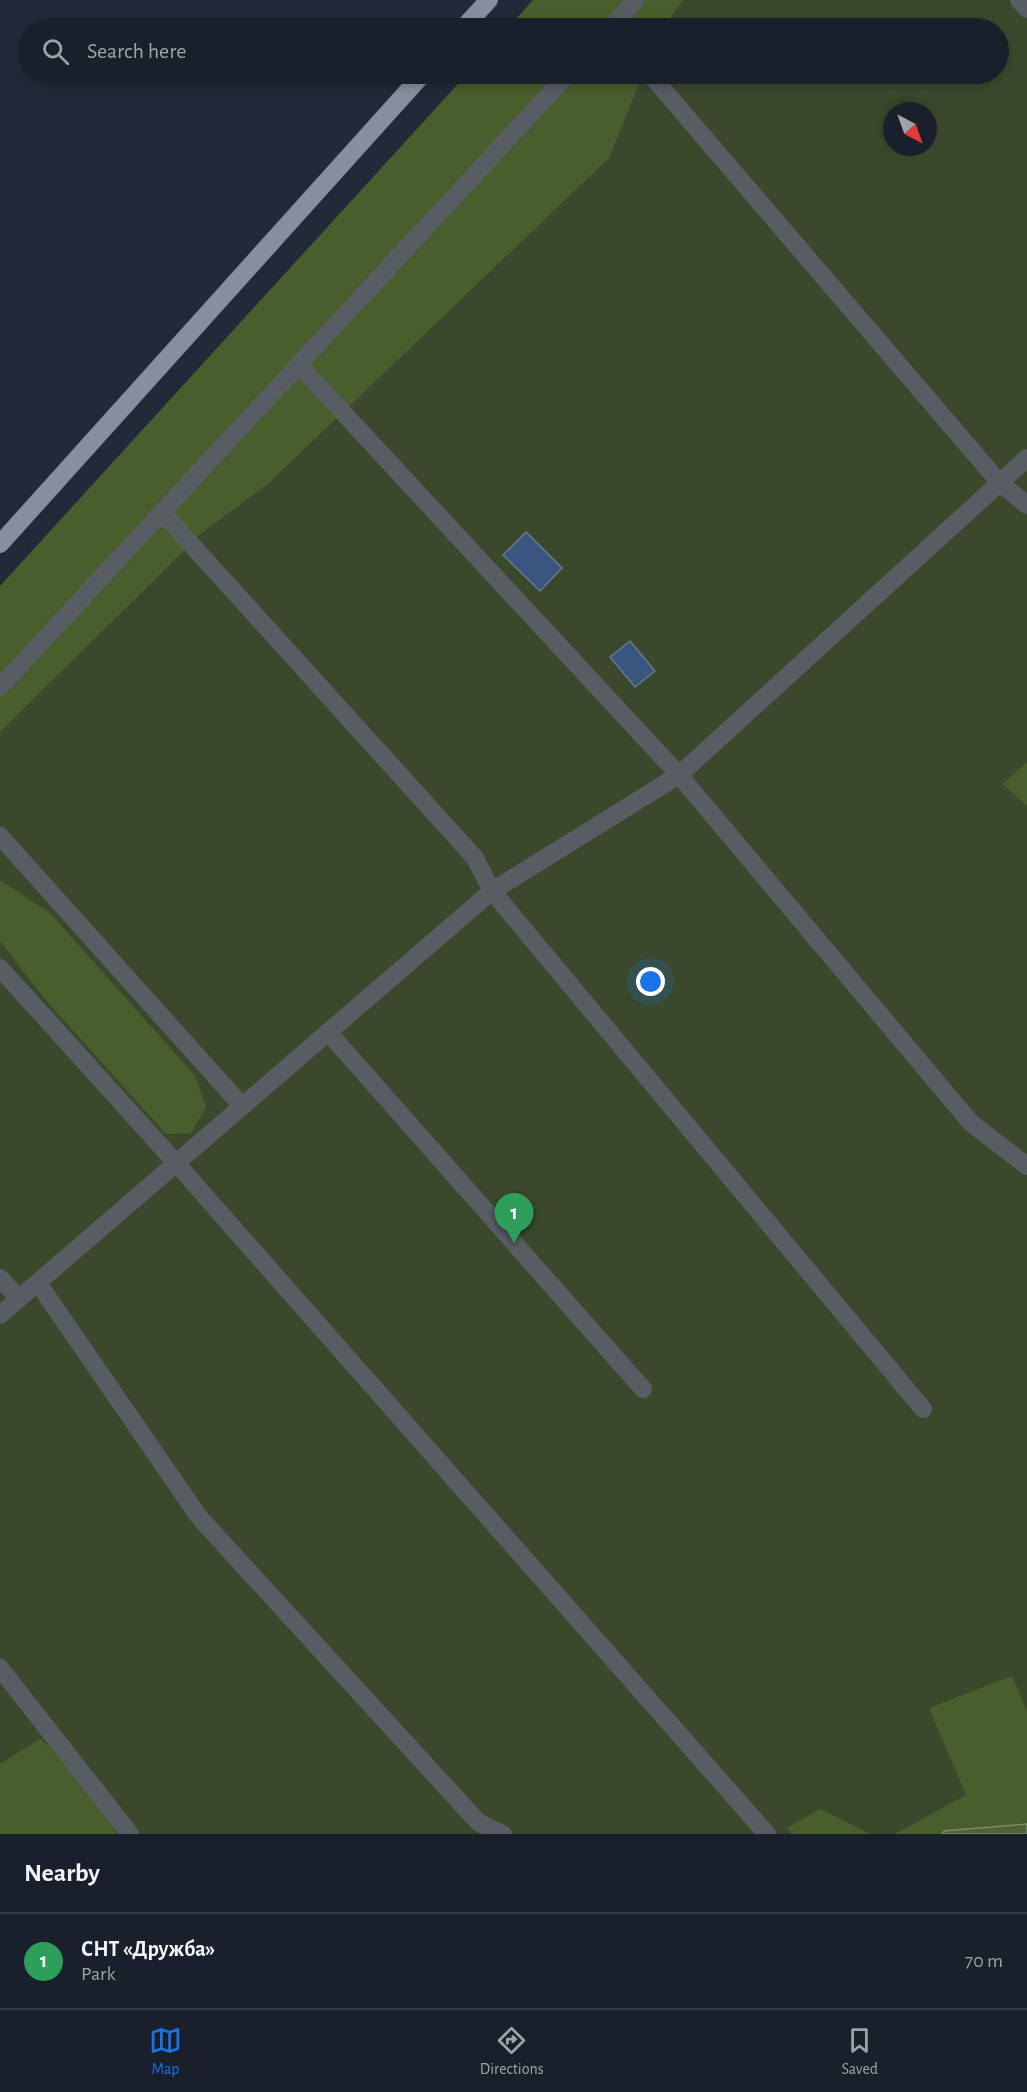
<!DOCTYPE html>
<meta charset="utf-8">
<style>
:root{--surface:#19202b;--page:#222833;--text:#f1f3f6;--muted:#9fa3a9;--line:#373e47;--accent:#1a73e8}
body{margin:0;font-family:"Alegreya Sans",sans-serif;background:var(--page);color:var(--text)}
.compass{position:absolute;left:883px;top:102px;width:54px;height:54px;border-radius:50%;background:var(--surface);box-shadow:0 3px 9px #0003;rotate:139deg}
.you{position:absolute;left:651px;top:982px;width:21px;height:21px;margin:-15px;border:4px solid #fff;border-radius:50%;background:#1a73e8;box-shadow:0 0 0 9px #1a73e833}
.badge{display:grid;place-items:center;width:39px;height:39px;border-radius:50%;background:var(--accent);color:#fff;font-size:20px;font-weight:700}
.pin{position:absolute;translate:-50% -50px;filter:drop-shadow(0 2px 3px #0008)}
.pin::after{content:'';position:absolute;top:32px;width:21px;height:18px;background:inherit;clip-path:polygon(0 0,100% 0,50% 100%)}
.list{margin:0;padding:0;list-style:none}
h2{display:flex;justify-content:space-between;align-items:center;height:78px;margin:0;padding:0 24px;font-size:26px}
h2 small{font-size:20px;font-weight:400;color:var(--muted)}
.list li{display:grid;grid-template-columns:39px 1fr auto;gap:18px;align-items:center;box-sizing:border-box;height:96px;padding:0 24px;border-top:2px solid var(--line)}
.list b{display:block;font-size:22px;white-space:nowrap}
.list p{margin:0;font-size:20px;white-space:nowrap;color:var(--muted)}
.list em{font-size:20px;font-style:normal;color:var(--muted)}
.icon{flex:none;width:33px;height:33px;fill:none;stroke:currentColor;stroke-width:2;stroke-linecap:round;stroke-linejoin:round}
.map{position:relative;flex:none;width:1027px;height:1834px;overflow:hidden}
.search{position:absolute;background:var(--surface);box-shadow:0 3px 9px #0003;left:18px;right:18px;top:18px;height:66px;display:flex;align-items:center;gap:15px;box-sizing:border-box;padding:0 21px;border-radius:33px;color:var(--muted);font-size:22px}
.sheet{height:174px;background:var(--surface)}
nav{display:flex;justify-content:space-around;align-items:center;box-sizing:border-box;height:84px;border-top:2px solid var(--line);background:var(--surface);font-size:16px;color:var(--muted)}
nav a{display:grid;justify-items:center;gap:3px}
nav .on{color:var(--accent)}
.map>svg:first-child{display:block}
.green{fill:#3b482c;fill-rule:evenodd}
.forest{fill:#485e2d}
.water{fill:#4e6433;stroke:#7b8c6d;stroke-width:1.5}
.building{fill:#395680;stroke:#6c7789;stroke-width:1.5}
.lines{fill:none;stroke-linecap:round;stroke-linejoin:round}
.minor{stroke:#585d64;stroke-width:18}
.major{stroke:#858f9e;stroke-width:18}
</style>
<div class="map">
<svg width="1027" height="1834" viewBox="0 0 1027 1834">
<rect width="100%" height="100%" fill="#212a39"/>
<!-- green -->
<path class="green" d="M586,0H1027V1834H0V652L520,74H998V28H560ZM892,111H928V147H892Z"/>
<!-- forest -->
<g class="forest">
<polygon points="533,0 683,0 663,28 508,28"/>
<polygon points="467,74 643,74 609,158 269,483 203,532 0,732 0,586"/>
<polygon points="1027,762 1027,806 1002,784"/>
<polygon points="0,880 50,913 195,1076 206,1107 191,1133 166,1134 44,998 0,941"/>
<polygon points="1012,1676 1027,1711 1027,1824 944,1831 942,1834 895,1834 966,1795 929,1708"/>
<polygon points="40,1739 99,1784 116,1834 0,1834 0,1764"/>
<polygon points="820,1809 870,1834 792,1834 787,1828"/>
</g>
<!-- water -->
<polygon class="water" points="1027,1824 1027,1834 942,1834 944,1831"/>
<!-- building -->
<g class="building">
<polygon points="526,532 562,568 540,591 503,555"/>
<polygon points="630,641 655,671 635,687 610,657"/>
</g>
<g class="lines">
<!-- minor -->
<g class="minor">
<polyline points="1019,0 1027,9"/>
<polyline points="610,28 636,0"/>
<polyline points="650,74 999,482 1027,505"/>
<polyline points="299,365 679,775 971,1123 1027,1166"/>
<polyline points="162,512 475,858 492,891 923,1409"/>
<polyline points="0,687 568,74"/>
<polyline points="0,836 242,1106"/>
<polyline points="0,968 176,1163 767,1834"/>
<polyline points="328,1032 643,1389"/>
<polyline points="0,1278 19,1299"/>
<polyline points="38,1283 199,1517 478,1822 503,1834"/>
<polyline points="0,1315 492,891 679,775 1027,458"/>
<polyline points="0,1668 130,1834"/>
</g>
<!-- major -->
<g class="major">
<polyline points="463,28 489,0"/>
<polyline points="0,544 423,74"/>
</g>
</g>
</svg>
<svg class="compass" viewBox="-18 -18 36 36"><path d="M0-13l5 13h-10z" fill="#e53935"/><path d="M0 13l5-13h-10z" fill="#9fa3a9"/></svg>
<div class="you"></div>
<div class="pin badge" style="left:514px;top:1243px;background:#2e9e5b">1</div>
<div class="search"><svg class="icon" aria-label="search" viewBox="0 0 24 24"><circle cx="10" cy="10" r="6"/><path d="M15 15l6 6"/></svg>Search here</div>
</div>
<section class="sheet">
<h2>Nearby<small></small></h2>
<ul class="list">
<li><span class="badge" style="background:#2e9e5b">1</span><div><b>СНТ «Дружба»</b><p>Park</p></div><em>70 m</em></li>
</ul>
</section>
<nav>
<a class="on"><svg class="icon" aria-label="map" viewBox="0 0 24 24"><path d="M3 6l6-2 6 2 6-2v14l-6 2-6-2-6 2zM9 4v14M15 6v14"/></svg>Map</a>
<a><svg class="icon" aria-label="directions" viewBox="0 0 24 24"><path d="M12 3l9 9-9 9-9-9zM9 14v-3h6M13 9l2 2-2 2"/></svg>Directions</a>
<a><svg class="icon" aria-label="saved" viewBox="0 0 24 24"><path d="M7 4h10v16l-5-4-5 4z"/></svg>Saved</a>
</nav>
